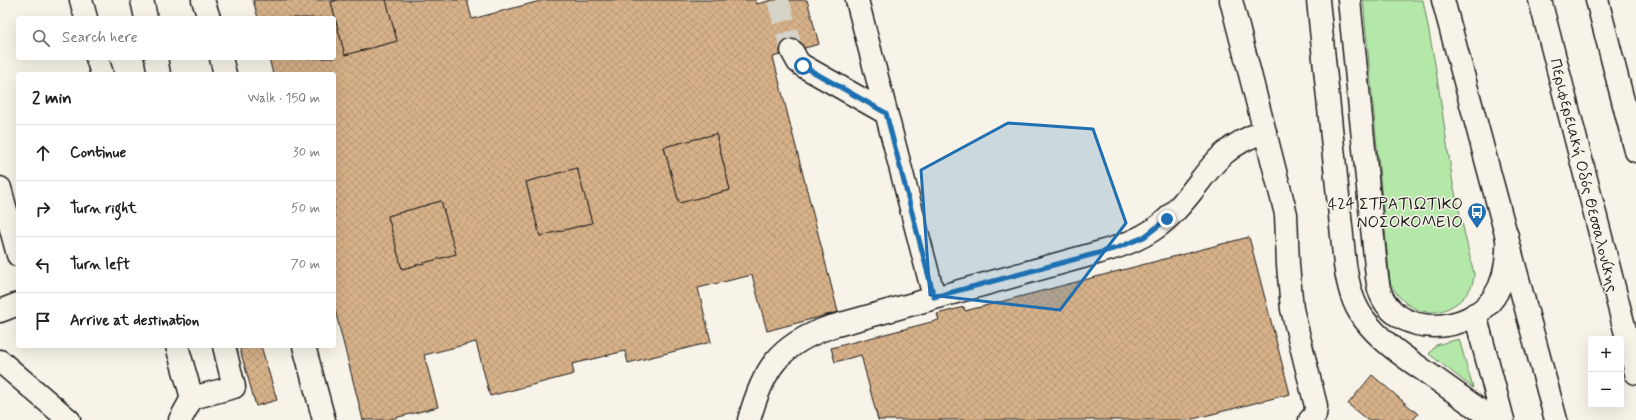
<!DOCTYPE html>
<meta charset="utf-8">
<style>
:root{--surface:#fff;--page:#f6f6f6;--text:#202124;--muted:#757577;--line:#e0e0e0}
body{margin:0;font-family:Mynerve,sans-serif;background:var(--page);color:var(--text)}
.controls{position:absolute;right:12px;bottom:12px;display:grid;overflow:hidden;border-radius:4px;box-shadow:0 4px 16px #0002}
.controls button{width:36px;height:36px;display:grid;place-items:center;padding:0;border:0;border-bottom:1px solid var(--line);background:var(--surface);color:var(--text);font:20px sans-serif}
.stop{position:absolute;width:12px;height:12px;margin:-9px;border:3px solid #1f6fb2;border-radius:50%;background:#fff}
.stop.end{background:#1f6fb2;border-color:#fff;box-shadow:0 1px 4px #0008}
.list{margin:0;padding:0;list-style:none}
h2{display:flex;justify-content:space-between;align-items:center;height:52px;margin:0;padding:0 16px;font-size:17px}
h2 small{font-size:13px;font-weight:400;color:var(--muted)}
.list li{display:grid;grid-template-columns:26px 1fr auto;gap:12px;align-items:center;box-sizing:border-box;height:56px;padding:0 16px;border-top:1px solid var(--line)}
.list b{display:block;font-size:15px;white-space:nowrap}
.list em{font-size:13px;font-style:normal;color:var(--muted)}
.icon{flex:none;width:22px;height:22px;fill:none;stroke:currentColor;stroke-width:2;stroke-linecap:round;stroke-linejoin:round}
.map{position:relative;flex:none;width:1636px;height:420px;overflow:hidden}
.search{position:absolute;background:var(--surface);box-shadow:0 4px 16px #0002;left:16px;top:16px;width:320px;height:44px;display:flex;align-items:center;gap:10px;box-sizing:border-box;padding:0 14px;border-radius:4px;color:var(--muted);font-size:15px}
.panel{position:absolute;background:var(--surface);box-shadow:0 4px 16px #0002;left:16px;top:72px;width:320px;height:276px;border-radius:4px}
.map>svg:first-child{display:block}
.green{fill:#b4e8a9;stroke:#688262}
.building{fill:url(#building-cross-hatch);stroke:#1c1c1c;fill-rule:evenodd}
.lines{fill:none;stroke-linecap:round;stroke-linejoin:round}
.minor-tunnel{stroke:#d6d3c9;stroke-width:22;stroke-dasharray:22 11;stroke-linecap:butt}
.minor-casing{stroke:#1c1c1c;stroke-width:25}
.highway-casing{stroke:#1c1c1c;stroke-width:25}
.minor{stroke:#f7f3e8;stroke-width:22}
.highway{stroke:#f7f3e8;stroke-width:22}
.route{stroke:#1f6fb2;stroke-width:5}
.marked{fill:#1f6fb2;fill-opacity:0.2;stroke:#1f6fb2;stroke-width:3;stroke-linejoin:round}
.labels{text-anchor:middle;stroke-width:3;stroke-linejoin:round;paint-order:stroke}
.street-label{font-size:16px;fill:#1c1c1c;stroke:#f7f3e8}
.poi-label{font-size:16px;fill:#1c1c1c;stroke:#f7f3e8;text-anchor:end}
</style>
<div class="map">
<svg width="1636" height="420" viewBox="0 0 1636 420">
<defs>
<pattern id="building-cross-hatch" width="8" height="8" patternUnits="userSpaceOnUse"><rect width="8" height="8" fill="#d7b189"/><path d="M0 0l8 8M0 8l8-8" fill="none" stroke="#b89876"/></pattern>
</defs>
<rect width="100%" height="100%" fill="#f7f3e8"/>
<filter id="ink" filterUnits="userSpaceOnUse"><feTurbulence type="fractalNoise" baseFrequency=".025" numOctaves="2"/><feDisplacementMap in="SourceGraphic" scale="8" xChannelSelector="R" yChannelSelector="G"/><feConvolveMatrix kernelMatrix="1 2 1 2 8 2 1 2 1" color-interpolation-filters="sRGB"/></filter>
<g filter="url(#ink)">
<!-- green -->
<g class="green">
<path d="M1363,0H1423L1435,64L1453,184L1474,274C1474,284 1469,292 1463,298C1437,323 1404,313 1390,282Z"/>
<polygon points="1459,339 1473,388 1429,354 1436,345"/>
</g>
<!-- building -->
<g class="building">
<path d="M253,0H338L331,2L345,55L397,41L386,0H467L472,19L544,0H756L757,4L772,0H807L819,44L773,57L838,312L767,331L752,275L698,288L711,342L628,363L625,351L572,364L574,374L490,396L476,342L424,355L438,407L387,420H363L334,306V74H273L269,58H334V18H258ZM716,134L730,190L679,203L664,147ZM577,168L592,223L540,236L526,182ZM441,201L456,254L402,269L388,216Z"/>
<polygon points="338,0 386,0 397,41 345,55 331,2"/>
<polygon points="716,134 730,190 679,203 664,147"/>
<polygon points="577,168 592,223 540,236 526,182"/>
<polygon points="441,201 456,254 402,269 388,216"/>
<polygon points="1249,237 1290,394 1189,420 878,420 861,355 835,362 831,348 939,320 937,314 964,307 965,311"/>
<polygon points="239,346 261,346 277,400 256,406"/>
<polygon points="1372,375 1418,414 1413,420 1367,420 1348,404"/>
</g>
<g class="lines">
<!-- minor-tunnel -->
<polyline class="minor-tunnel" points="778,0 792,51"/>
<defs>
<g id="minor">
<polyline points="81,0 86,18"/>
<polyline points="142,0 146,18"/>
<polyline points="203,0 209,18"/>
<polyline points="857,0 934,297"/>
<polyline points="1231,0 1286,214 1288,265 1292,309 1316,406 1315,415 1310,420"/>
<path d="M1318,0L1345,265C1348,284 1352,303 1364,319C1381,342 1406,358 1429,374C1450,389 1472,404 1493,420"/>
<path d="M1349,0L1377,277C1378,282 1378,287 1380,292C1397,339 1469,334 1494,297C1506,279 1508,257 1507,236"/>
<polyline points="1443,0 1556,420"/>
<polyline points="792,51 798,62 803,66 886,113"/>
<polyline points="97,58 102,74"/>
<polyline points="156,58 159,74"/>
<polyline points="221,58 225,74"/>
<polyline points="0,188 18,255"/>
<polyline points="0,311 18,304"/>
<polyline points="1475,314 1503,420"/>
<polyline points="177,346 192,398 180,420"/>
<polyline points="304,346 324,420"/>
<polyline points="0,361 69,420"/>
<polyline points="192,398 234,387 224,346"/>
<path d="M749,420C763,370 778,345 830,327L1097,253C1123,246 1148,237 1168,218C1205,184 1210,149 1264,132"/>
</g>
<g id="highway">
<polyline points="1540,0 1636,373"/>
<polyline points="1597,0 1636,151"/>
</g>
</defs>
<!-- minor casing -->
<use href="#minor" class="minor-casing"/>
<!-- highway casing -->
<use href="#highway" class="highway-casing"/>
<!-- minor -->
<use href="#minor" class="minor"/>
<!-- highway -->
<use href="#highway" class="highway"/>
</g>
</g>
<g class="lines" filter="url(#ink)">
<!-- route -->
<polyline class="route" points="803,66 886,113 934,297 1117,248 1144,237 1167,219"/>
</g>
<!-- marked area -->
<path class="marked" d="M1008,123L1093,129L1126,223L1060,310L930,295L921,170Z"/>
<!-- icons -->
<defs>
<symbol id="bus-pin" viewBox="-11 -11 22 30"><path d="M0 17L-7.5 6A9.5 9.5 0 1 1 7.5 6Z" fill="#1f6fb2" stroke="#f7f3e8"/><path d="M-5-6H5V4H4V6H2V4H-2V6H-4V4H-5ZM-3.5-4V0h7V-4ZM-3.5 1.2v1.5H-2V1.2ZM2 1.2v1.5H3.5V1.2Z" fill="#fff"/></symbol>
</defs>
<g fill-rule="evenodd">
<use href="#bus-pin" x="1466" y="201" width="22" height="30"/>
</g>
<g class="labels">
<!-- street labels -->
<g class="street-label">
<text transform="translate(1585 175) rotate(76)" y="6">Περιφερειακή Οδός Θεσσαλονίκης</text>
</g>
<!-- poi labels -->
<g class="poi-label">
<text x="1463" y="209">424 ΣΤΡΑΤΙΩΤΙΚΟ<tspan x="1463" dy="18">ΝΟΣΟΚΟΜΕΙΟ</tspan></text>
</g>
</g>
</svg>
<div class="controls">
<button>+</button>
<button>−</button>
</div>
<div class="stop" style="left:803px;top:66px"></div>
<div class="stop end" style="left:1167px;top:219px"></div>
<div class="search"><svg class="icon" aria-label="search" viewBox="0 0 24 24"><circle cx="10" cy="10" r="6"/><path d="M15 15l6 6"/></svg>Search here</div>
<section class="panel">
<h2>2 min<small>Walk · 150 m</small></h2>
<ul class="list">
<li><svg class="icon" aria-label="ahead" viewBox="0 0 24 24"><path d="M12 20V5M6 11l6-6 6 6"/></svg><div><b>Continue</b></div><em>30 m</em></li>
<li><svg class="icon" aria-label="right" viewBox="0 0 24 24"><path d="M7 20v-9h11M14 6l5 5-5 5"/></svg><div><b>Turn right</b></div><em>50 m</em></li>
<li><svg class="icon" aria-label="left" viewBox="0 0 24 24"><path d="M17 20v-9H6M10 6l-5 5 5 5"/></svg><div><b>Turn left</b></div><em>70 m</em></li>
<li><svg class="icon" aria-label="arrive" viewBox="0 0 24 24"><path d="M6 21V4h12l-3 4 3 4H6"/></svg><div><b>Arrive at destination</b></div></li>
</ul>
</section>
</div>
